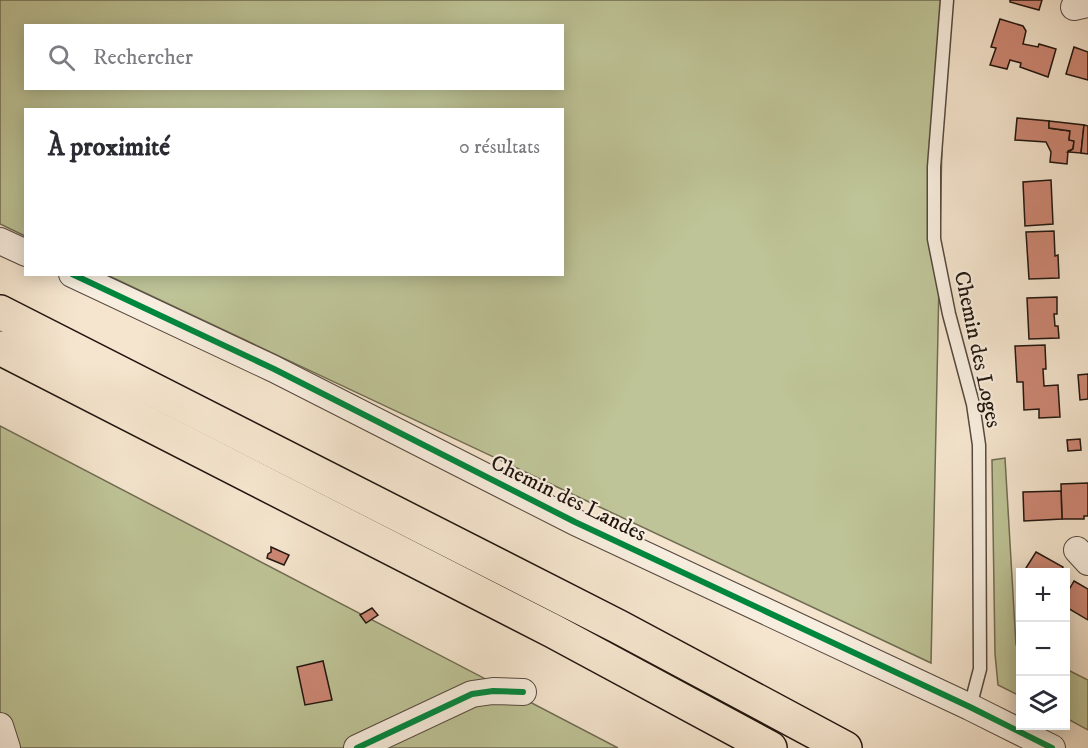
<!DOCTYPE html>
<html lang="fr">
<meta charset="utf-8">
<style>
:root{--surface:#fff;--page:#f7f7f7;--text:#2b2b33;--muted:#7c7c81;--line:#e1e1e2}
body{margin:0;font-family:"IM FELL DW Pica",serif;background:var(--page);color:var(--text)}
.controls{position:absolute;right:18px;bottom:18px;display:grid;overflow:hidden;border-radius:0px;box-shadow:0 3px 15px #0003}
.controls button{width:54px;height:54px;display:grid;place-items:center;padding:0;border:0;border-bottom:2px solid var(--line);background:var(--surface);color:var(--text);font:30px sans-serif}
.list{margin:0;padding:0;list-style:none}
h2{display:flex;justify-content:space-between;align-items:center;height:78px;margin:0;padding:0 24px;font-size:26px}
h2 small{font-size:20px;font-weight:400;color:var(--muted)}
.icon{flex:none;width:33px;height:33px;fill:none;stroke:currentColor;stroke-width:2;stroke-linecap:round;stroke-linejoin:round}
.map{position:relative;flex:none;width:1088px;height:748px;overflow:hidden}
.search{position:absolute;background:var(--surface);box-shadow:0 3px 15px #0003;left:24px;top:24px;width:540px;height:66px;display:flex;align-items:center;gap:15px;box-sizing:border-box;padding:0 21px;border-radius:0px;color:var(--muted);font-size:22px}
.panel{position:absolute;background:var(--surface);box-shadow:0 3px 15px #0003;left:24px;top:108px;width:540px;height:168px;border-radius:0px}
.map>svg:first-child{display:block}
.green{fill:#bec497;stroke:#706c53;stroke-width:1.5;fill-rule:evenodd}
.building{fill:#cd8774;stroke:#21150f;stroke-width:1.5}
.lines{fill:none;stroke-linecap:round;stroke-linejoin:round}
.lane-casing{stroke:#56493f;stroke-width:15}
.street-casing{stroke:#56493f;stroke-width:28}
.highway-casing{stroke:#21150f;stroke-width:36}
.lane{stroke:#f8eedf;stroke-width:12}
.street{stroke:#f8eedf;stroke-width:26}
.highway{stroke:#f5e5ce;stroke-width:33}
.cycleway-casing{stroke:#f8eedf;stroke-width:10}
.cycleway{stroke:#00873e;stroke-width:6}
.labels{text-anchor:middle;stroke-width:4.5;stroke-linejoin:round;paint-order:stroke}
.street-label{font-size:22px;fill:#21150f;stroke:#f8eedf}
</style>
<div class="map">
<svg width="1088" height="748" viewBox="0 0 1088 748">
<rect width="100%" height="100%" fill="#f5e5ce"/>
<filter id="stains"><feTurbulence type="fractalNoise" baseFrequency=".00333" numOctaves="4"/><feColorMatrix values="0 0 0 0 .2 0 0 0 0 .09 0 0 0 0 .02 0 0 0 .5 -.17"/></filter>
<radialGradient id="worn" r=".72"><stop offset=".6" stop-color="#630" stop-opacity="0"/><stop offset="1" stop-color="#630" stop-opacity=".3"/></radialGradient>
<!-- green -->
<g class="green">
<path d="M0,0H945L931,663L107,275L562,274V110H26L25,236L0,224ZM26,26H562V88H26Z"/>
<polygon points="0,426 618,748 0,748"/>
<polygon points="1005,458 1016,645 1020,647 1020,696 998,685 995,654 992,460"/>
<polygon points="1066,669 1088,680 1088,730 1066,718"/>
</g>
<!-- building -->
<g class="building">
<polygon points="1010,0 1042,0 1039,10 1010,2"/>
<polygon points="1000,19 1023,26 1026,31 1023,44 1038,47 1039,44 1056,49 1048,77 1020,67 1021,63 1010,60 1007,69 990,65 996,48 991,47"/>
<polygon points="1074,47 1088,52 1088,80 1066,74"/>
<polygon points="1017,118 1049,121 1049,128 1070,131 1069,140 1074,141 1073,149 1068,151 1067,164 1050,162 1051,152 1046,142 1015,140"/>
<polygon points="1049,121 1084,125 1081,153 1068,152 1073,149 1074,141 1069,140 1070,131 1049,128"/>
<polygon points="1084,125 1088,126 1088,154 1081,153"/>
<polygon points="1051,180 1053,224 1025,226 1023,182"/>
<polygon points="1054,231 1055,256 1058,255 1059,278 1029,279 1026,232"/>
<polygon points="1057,297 1057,314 1054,314 1055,326 1058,326 1059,338 1029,339 1027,298"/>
<polygon points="1045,345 1046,369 1043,369 1044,386 1058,385 1060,417 1039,418 1039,409 1024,410 1023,382 1017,382 1015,346"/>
<polygon points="1088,374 1088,399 1080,400 1078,375"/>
<polygon points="1080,439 1081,450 1068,451 1067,440"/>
<polygon points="1088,483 1088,516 1084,516 1084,519 1062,519 1061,484"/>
<polygon points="1061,491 1062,519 1024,521 1023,492"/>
<polygon points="271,547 289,555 284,565 267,558 268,554 271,552"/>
<polygon points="1036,552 1063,567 1061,572 1026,572 1026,568"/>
<polygon points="1074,581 1088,589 1088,620 1066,607 1066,595"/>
<polygon points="372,608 378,615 366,623 360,615"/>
<polygon points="323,661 332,700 305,705 297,667"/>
</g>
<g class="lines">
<defs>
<polyline id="lane" points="947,0 934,167 934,239 949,314 973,404 979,445 980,669 970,707"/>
<g id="street">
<polyline points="1074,7 1088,4"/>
<polyline points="0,241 26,253"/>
<polyline points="72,274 274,369 575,522 970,707 1052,748"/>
<polyline points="1077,550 1088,562"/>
<polyline points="0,726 7,748"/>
<polyline points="357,748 472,694 493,691 523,692"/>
</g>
<g id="highway">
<polyline points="0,312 619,627 845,748"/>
<polyline points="0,348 553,631 770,748"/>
</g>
</defs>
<!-- lane casing -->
<use href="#lane" class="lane-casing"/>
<!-- street casing -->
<use href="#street" class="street-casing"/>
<!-- highway casing -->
<use href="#highway" class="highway-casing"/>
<!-- lane -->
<use href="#lane" class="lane"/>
<!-- street -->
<use href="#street" class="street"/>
<!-- highway -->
<use href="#highway" class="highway"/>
<defs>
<g id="cycleway">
<polyline points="72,274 274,369 575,522 970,707 1052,748"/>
<polyline points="357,748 472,694 493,691 523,692"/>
</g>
</defs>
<!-- cycleway casing -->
<use href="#cycleway" class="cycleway-casing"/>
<!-- cycleway -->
<use href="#cycleway" class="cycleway"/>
</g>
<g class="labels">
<!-- street labels -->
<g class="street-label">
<text transform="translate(979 349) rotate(78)" y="8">Chemin des Loges</text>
<text transform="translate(569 497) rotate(26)" y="8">Chemin des Landes</text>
</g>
</g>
<rect width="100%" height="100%" filter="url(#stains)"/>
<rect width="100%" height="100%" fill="url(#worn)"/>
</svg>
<div class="controls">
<button>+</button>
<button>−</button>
<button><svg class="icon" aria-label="layers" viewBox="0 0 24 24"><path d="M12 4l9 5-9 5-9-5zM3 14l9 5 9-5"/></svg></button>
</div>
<div class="search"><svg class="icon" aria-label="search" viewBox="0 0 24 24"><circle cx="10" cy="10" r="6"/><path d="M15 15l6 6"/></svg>Rechercher</div>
<section class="panel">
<h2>À proximité<small>0 résultats</small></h2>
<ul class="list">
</ul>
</section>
</div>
